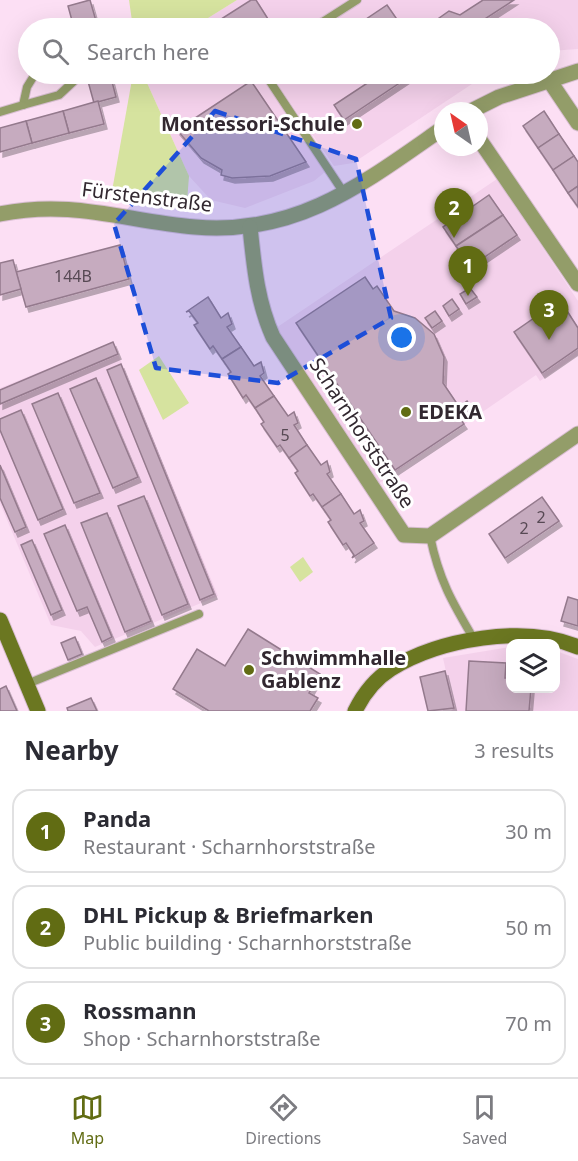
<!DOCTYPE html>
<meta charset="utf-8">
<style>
:root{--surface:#fff;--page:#f2f2f3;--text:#2b2b33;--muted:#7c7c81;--line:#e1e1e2;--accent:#616c13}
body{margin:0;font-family:"Noto Sans",sans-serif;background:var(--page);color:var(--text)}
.controls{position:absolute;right:18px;bottom:18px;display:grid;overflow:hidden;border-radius:12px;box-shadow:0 6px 24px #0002}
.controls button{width:54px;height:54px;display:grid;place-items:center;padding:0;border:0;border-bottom:2px solid var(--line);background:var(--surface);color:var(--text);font:30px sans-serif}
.compass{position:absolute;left:434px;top:102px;width:54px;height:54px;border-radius:50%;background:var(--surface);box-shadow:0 6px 24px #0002;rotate:326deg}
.you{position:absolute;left:402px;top:338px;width:21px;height:21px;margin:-15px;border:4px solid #fff;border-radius:50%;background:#1a73e8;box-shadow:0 0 0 9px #1a73e833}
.badge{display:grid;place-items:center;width:39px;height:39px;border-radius:50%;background:var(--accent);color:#fff;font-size:20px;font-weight:700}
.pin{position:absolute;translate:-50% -50px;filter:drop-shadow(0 2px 3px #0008)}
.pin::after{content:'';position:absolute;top:32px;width:21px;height:18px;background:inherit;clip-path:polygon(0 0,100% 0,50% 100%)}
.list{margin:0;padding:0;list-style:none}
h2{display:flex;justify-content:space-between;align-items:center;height:78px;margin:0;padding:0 24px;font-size:26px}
h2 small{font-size:20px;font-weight:400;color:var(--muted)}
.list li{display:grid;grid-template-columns:39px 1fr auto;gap:18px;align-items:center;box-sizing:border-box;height:84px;margin:0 12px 12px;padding:0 12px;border:2px solid var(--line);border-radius:18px}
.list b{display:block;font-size:22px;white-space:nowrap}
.list p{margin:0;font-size:20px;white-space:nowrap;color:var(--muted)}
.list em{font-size:20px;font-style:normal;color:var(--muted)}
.icon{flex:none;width:33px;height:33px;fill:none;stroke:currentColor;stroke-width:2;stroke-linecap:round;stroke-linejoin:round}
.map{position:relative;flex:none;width:578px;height:711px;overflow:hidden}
.search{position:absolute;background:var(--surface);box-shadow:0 6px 24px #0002;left:18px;right:18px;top:18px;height:66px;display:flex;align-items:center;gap:15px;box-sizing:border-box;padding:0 21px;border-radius:33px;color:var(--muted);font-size:22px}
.sheet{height:366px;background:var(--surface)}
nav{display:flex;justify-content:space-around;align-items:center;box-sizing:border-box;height:84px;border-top:2px solid var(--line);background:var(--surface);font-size:16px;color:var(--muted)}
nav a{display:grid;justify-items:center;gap:3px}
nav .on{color:var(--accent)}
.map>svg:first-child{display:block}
.built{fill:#f4d1eb}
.green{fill:#d6e39f}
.building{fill:#c6abbf;stroke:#947a8d;stroke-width:1.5;filter:url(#shadow)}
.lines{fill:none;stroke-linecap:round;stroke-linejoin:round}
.lane-casing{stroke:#d8bed1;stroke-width:10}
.street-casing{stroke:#d8bed1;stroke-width:17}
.secondary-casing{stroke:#d8bed1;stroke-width:17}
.lane{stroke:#939d69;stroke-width:8}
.street{stroke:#939d69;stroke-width:15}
.secondary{stroke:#6b7721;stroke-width:15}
.marked{fill:#1d4ed8;fill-opacity:0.2;stroke:#1d4ed8;stroke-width:4.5;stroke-dasharray:12 8;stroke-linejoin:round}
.poi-dot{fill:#616c13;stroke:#fff;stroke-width:2}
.labels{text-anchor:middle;stroke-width:6;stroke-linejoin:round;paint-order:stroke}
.number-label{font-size:16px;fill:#574954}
.poi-label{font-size:20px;font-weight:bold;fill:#322830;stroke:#fff;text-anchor:start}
.street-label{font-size:20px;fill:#322830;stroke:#fff}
</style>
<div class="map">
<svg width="578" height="711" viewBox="0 0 578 711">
<defs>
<filter id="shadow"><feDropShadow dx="3" dy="5" stdDeviation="0" flood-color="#0004"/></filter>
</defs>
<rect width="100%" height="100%" fill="#fcdff4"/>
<!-- built -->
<g class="built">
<polygon points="237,0 578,0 578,49 550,51 550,28 192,28"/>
<polygon points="143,74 260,74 325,172 314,181 245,208 211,200 189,176"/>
<polygon points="276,74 487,74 353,163 334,166 276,82"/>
<polygon points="497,179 578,301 578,355 540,381 536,375 378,484 276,328"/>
<polygon points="113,342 218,596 95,647 81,631 51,625 0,503 0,388"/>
<polygon points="510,647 510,688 556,688 556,651 578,659 578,711 451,711 454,708 443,658"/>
</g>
<!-- green -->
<g class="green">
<polygon points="129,0 237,0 192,28 133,28"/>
<polygon points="133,74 143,74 189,176 187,202 112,191"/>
<polygon points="159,356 189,403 163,420 139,370"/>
<polygon points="303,557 313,572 300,582 290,567"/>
</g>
<!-- building -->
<g class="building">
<polygon points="90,0 98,28 74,28 68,6"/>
<polygon points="251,0 256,0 268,19 252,28 207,28"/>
<polygon points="483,0 514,0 471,28 440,28 435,21 449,11 460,15"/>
<polygon points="387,5 403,28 351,28 360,23"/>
<polygon points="435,21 440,28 424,28"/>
<polygon points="86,74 110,74 116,97 94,103"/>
<polygon points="381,74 413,74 344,120 334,105"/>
<polygon points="251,81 306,162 270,176 232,178 221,175 222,170 201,158 177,130"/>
<polygon points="98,101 104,124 69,133 63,111"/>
<polygon points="63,111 69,133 32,143 26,121"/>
<polygon points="544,111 559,134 538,148 523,126"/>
<polygon points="26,121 32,143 0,152 0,128"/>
<polygon points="559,134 574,156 553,170 538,148"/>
<polygon points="574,156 578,162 578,186 568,193 553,170"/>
<polygon points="578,186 578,207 568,193"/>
<polygon points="489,195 503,215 456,246 443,227"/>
<polygon points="503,215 517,235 470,267 456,246"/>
<polygon points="120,245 129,279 26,307 16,272"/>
<polygon points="13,260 21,289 0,295 0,263"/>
<polygon points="365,277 373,289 377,286 394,311 415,318 434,334 444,357 443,383 464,414 459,417 464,424 395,470 296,323"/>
<polygon points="470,288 477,297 466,304 460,294"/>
<polygon points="208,297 221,318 228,313 232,324 227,327 241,347 222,359 213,346 210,349 194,325 198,323 189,311 186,312"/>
<polygon points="452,299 459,309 449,316 443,306"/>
<polygon points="560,300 578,328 578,348 542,373 514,332"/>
<polygon points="435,311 442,321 432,328 425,318"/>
<polygon points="113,342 118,354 0,404 0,390"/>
<polygon points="241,347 254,366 261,362 264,373 260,376 274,396 255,408 246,395 243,398 228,374 231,372 222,359"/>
<polygon points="121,364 214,594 200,600 107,370"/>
<polygon points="96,378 138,477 113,488 70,389"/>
<polygon points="58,393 100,493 74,503 32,404"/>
<polygon points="274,396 288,416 294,412 298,423 294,425 307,445 289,458 280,445 277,447 261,424 264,422 255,408"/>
<polygon points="467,401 473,410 465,416 459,407"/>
<polygon points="21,410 63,509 38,520 0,430 0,419"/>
<polygon points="307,445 321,465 327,461 330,472 327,474 341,494 322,507 313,494 310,496 295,473 298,471 289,458"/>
<polygon points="0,465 26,527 15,532 0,498"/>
<polygon points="341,494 354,514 360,510 364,521 360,523 374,543 352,558 354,555 346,543 343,545 328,522 331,520 322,507"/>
<polygon points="144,496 188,604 162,615 118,506"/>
<polygon points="542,497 559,521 505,558 489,534"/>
<polygon points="107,513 151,621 125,632 81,523"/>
<polygon points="65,525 112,637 102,642 87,607 77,611 44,534"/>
<polygon points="32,540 62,610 51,615 21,545"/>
<polygon points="568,597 578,600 578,626 561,621"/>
<polygon points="248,629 320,674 309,693 318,698 310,711 209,711 173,689 197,649 225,666"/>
<polygon points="75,637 82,654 68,660 61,643"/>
<polygon points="469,661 506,663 505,678 510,678 510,688 531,688 529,711 466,711"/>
<polygon points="445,671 454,708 428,711 420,677"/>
<polygon points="6,686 17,711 0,711 0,689"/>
<polygon points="91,698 97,711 68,711 67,708"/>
</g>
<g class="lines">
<defs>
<g id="lane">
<polyline points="313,28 357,0"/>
<polyline points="35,74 27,87 23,105 59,95 74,81 72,74"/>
<polyline points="265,74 344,193"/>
<polyline points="0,112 23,105"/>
<path d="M430,536C439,580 452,602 475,641"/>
<polyline points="27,684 199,614"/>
</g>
<g id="street">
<polyline points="549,80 578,123"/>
<polyline points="471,111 499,97 578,71"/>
<polyline points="479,139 578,284"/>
<path d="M0,214C72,199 125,221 195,227C297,236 364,183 443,128"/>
<path d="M250,227C254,266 257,301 273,337L404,535L430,536L578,434"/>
</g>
<g id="secondary">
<polyline points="0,620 38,711"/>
<path d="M355,711C363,695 375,679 391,669C439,639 525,624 578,647"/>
</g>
</defs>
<!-- lane casing -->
<use href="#lane" class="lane-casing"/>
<!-- street casing -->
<use href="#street" class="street-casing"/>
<!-- secondary casing -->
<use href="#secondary" class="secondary-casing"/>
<!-- lane -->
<use href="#lane" class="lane"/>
<!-- street -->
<use href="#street" class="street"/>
<!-- secondary -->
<use href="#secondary" class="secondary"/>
</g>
<!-- marked area -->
<path class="marked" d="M215,111L356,159L391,318L278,383L156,368L114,224Z"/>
<!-- markers -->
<g class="poi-dot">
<circle cx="357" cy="124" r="6"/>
<circle cx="406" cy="412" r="6"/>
<circle cx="249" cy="670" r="6"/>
</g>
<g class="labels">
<!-- number labels -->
<g class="number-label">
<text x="73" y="282">144B</text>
<text x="285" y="441">5</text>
<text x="541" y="523">2</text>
<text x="524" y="534">2</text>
</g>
<!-- poi labels -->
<g class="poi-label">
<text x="345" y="131" text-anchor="end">Montessori-Schule</text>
<text x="418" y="419">EDEKA</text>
<text x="261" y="665">Schwimmhalle<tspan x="261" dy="23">Gablenz</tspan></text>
</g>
<!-- street labels -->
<g class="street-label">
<text transform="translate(147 197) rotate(7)" y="7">Fürstenstraße</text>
<text transform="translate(362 433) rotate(57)" y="7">Scharnhorststraße</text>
</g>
</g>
</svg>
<div class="controls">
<button><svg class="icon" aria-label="layers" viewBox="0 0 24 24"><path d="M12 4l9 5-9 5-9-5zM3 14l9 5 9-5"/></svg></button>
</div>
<svg class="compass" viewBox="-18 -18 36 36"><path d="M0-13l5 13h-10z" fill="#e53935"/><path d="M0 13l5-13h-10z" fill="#7c7c81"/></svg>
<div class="you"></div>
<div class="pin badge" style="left:468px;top:296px">1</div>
<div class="pin badge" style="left:454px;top:238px">2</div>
<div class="pin badge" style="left:549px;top:340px">3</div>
<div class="search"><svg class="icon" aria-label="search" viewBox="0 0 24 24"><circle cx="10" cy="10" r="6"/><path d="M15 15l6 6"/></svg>Search here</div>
</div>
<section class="sheet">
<h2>Nearby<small>3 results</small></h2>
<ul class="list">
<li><span class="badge">1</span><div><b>Panda</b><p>Restaurant · Scharnhorststraße</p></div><em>30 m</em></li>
<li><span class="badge">2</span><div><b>DHL Pickup &amp; Briefmarken</b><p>Public building · Scharnhorststraße</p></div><em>50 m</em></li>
<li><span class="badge">3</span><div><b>Rossmann</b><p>Shop · Scharnhorststraße</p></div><em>70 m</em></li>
</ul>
</section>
<nav>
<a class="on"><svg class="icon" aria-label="map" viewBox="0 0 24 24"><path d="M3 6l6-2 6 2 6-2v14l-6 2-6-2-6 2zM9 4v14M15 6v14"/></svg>Map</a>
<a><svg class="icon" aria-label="directions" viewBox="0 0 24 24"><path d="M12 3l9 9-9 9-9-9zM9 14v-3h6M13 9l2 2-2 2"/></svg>Directions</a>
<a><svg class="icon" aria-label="saved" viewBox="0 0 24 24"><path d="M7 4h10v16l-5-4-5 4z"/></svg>Saved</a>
</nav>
